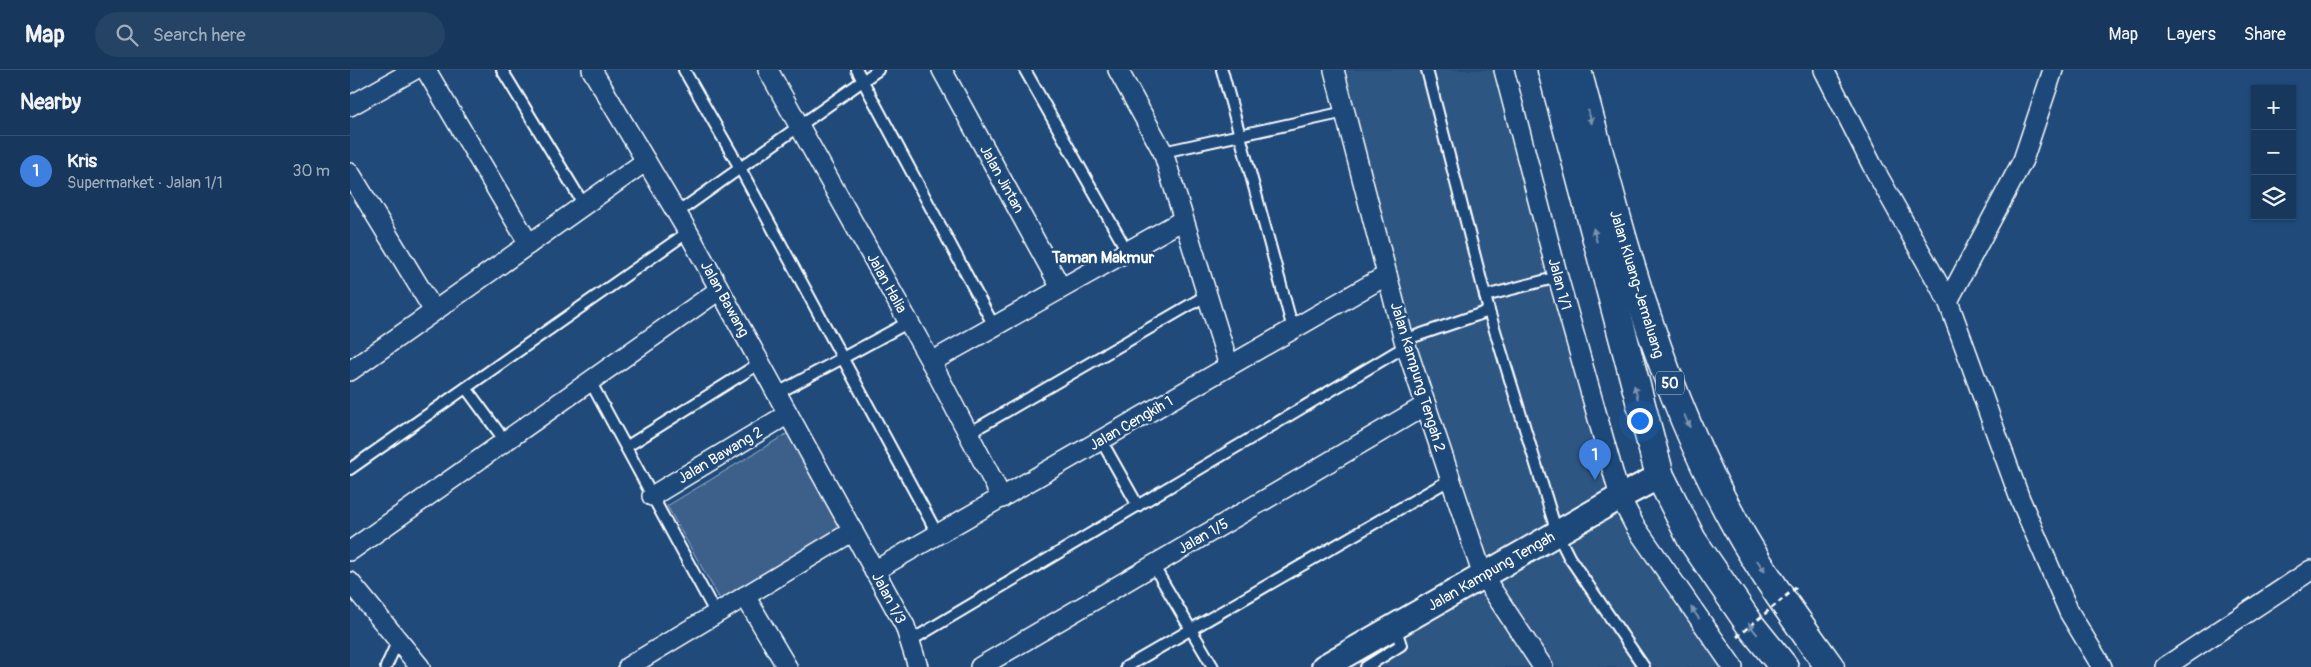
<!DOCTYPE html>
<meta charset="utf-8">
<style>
:root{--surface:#17385c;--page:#244365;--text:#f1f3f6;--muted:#9eacbb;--line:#365272;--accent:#ffd166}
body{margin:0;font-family:Pangolin,sans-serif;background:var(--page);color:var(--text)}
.controls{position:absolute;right:15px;top:15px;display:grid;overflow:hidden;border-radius:0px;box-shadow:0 1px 4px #0004}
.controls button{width:45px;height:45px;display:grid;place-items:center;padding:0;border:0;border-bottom:1px solid var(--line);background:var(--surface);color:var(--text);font:25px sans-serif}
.you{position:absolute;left:1289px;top:350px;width:18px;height:18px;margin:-12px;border:4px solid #fff;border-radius:50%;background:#1a73e8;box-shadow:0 0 0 8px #1a73e833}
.badge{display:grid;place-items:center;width:32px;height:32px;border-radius:50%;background:var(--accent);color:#fff;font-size:16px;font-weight:700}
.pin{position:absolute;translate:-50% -41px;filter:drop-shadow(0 1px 2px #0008)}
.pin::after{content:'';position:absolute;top:26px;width:18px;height:15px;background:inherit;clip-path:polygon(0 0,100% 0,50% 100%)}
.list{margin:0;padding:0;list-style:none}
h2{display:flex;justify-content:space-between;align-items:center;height:65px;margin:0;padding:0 20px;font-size:21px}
h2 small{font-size:16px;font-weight:400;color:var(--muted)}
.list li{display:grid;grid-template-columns:32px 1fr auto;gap:15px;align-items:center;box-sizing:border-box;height:70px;padding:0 20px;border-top:1px solid var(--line)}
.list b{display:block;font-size:19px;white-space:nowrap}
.list p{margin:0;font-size:16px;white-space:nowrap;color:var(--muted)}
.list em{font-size:16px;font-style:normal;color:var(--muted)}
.icon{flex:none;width:28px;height:28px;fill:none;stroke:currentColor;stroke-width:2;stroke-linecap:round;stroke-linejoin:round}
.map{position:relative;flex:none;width:1961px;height:597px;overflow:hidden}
header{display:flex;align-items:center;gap:30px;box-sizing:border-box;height:70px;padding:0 25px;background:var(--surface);border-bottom:1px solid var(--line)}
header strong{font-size:24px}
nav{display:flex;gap:28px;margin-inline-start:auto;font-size:18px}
.search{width:350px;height:45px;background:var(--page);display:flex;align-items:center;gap:12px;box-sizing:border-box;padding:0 18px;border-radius:28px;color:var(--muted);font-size:19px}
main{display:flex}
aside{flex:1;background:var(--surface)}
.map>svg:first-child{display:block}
.built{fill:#2e5683}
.green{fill:#3c618b;stroke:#9eb0c5}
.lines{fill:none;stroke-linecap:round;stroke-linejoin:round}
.service-casing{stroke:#fff;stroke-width:14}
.minor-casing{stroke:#fff;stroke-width:22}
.tertiary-casing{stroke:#fff;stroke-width:28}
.trunk-casing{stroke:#fff;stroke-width:31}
.service{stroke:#1f4a7a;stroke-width:10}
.minor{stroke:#1f4a7a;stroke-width:19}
.tertiary{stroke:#1f4a7a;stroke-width:24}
.trunk{stroke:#1f4a7a;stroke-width:28}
.path-bridge{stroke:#fff;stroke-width:3;stroke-dasharray:5 4;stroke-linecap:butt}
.oneway{fill:#7992af}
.labels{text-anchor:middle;stroke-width:5;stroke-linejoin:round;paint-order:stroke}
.shield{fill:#1f4a7a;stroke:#bcc9d7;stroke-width:1}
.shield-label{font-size:14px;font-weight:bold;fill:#fff}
.street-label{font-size:15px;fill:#fff;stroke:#1f4a7a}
.neighbourhood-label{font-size:16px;font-weight:bold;fill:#fff;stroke:#1f4a7a}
</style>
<header>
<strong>Map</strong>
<div class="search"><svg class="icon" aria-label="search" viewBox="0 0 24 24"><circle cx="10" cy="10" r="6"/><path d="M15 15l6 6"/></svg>Search here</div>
<nav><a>Map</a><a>Layers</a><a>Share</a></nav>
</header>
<main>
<aside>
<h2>Nearby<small></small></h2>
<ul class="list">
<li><span class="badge" style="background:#3f7fe0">1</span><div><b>Kris</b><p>Supermarket · Jalan 1/1</p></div><em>30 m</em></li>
</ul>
</aside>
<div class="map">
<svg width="1961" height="597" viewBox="0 0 1961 597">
<rect width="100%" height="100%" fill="#1f4a7a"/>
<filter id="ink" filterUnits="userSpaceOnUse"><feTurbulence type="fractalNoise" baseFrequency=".02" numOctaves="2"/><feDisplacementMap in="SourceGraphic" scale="10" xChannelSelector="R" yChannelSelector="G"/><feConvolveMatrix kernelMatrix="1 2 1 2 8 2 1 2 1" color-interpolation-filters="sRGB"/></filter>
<g filter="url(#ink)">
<!-- built -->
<polygon class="built" points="990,0 1160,0 1273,415 1291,455 1390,597 995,597 1143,511 1059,264"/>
<!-- green -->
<polygon class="green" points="438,363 495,463 372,533 317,436"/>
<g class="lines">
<defs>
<g id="service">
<polyline points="152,0 234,135"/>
<polyline points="334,0 390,98 588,465"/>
<polyline points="507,0 644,256"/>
<polyline points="675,0 777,181"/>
<polyline points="872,0 943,259"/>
<polyline points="1077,0 1139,241 1207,463 1219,487 1294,597"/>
<polyline points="813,82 995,42"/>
<polyline points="327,143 528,0"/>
<polyline points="1135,226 1208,207"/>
<polyline points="1054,270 1139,241"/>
<polyline points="240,311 366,544"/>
<polyline points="116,318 155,371"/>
<polyline points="426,324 559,252"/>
<polyline points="619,363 857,225"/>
<polyline points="751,370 788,436"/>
<polyline points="276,377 410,293"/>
<polyline points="0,399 338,162"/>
<polyline points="803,495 863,597"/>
<polyline points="560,571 1056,276"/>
<polyline points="36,597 48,570"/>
<polyline points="776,597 1101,409"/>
<polyline points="1016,597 1051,575 1045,556"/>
</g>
<g id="minor">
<polyline points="76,0 179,174"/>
<polyline points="242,0 338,162 555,556 568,597"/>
<polyline points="418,0 581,292 652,428"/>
<polyline points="592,0 711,218"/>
<polyline points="768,0 813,82 879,296"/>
<polyline points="984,0 1054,270 1133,506 1193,597"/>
<polyline points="1154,0 1208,207 1270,427 1285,456 1383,597"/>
<polyline points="1474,0 1522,95 1598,231 1670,429 1719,542 1752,597"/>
<polyline points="0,36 64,0"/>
<polyline points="0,103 84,241"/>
<polyline points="1598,231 1673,90 1703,0"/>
<polyline points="581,292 833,150"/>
<polyline points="0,301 296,91"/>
<polyline points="302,426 438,344"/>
<polyline points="0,481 369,220"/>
<polyline points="524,501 1037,205"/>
<polyline points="0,512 70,597"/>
<polyline points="395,526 437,597"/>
<polyline points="278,597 503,461"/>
<polyline points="630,597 1076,335"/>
<polyline points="1815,597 1961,500"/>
</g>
<polyline id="tertiary" points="974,597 1270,427 1310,406"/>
<g id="trunk">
<polyline points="1202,0 1310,406 1342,470 1401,556 1434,597"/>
<path d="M1227,0C1268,155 1306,311 1384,452C1412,503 1446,550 1480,597"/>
</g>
</defs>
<!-- service casing -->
<use href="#service" class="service-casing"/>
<!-- minor casing -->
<use href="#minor" class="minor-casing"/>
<!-- tertiary casing -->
<use href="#tertiary" class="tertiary-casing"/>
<!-- trunk casing -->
<use href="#trunk" class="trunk-casing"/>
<!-- service -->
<use href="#service" class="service"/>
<!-- minor -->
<use href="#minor" class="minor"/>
<!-- tertiary -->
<use href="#tertiary" class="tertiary"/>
<!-- trunk -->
<use href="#trunk" class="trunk"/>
<!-- path-bridge -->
<polyline class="path-bridge" points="1387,567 1448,516"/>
</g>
<!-- one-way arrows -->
<defs><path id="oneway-solid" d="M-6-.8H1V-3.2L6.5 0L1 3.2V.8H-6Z" transform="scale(1.25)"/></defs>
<g class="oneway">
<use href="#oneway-solid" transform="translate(1240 47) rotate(75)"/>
<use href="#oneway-solid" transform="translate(1245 165) rotate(-104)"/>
<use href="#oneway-solid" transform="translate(1286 322) rotate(-105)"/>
<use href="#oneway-solid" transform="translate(1337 351) rotate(66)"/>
<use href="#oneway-solid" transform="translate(1411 496) rotate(56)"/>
<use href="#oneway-solid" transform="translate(1345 543) rotate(-125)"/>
<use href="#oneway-solid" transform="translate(1403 559) rotate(-128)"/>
</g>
</g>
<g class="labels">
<!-- shield labels -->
<rect class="shield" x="1306" y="301.5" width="28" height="23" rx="4"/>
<g class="shield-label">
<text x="1320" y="318">50</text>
</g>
<!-- street labels -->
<g class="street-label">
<text transform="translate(652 109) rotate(61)" y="5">Jalan Jintan</text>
<text transform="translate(537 213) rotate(61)" y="5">Jalan Halia</text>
<text transform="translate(1210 214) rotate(75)" y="5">Jalan 1/1</text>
<text transform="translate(1287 214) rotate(73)" y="5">Jalan Kluang-Jemaluang</text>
<text transform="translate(375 229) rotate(61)" y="5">Jalan Bawang</text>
<text transform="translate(1068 307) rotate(73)" y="5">Jalan Kampung Tengah 2</text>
<text transform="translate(781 353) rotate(-30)" y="5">Jalan Cengkih 1</text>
<text transform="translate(370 385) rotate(-31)" y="5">Jalan Bawang 2</text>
<text transform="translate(853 466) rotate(-30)" y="5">Jalan 1/5</text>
<text transform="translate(1141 501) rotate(-30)" y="5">Jalan Kampung Tengah</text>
<text transform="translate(539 528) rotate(62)" y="5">Jalan 1/3</text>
</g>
<!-- neighbourhood labels -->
<g class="neighbourhood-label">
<text x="753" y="193">Taman Makmur</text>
</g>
</g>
</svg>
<div class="controls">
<button>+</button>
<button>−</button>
<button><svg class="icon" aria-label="layers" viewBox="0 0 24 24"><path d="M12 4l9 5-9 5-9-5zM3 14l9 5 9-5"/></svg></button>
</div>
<div class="you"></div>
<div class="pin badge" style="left:1245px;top:410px;background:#3f7fe0">1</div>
</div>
</main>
